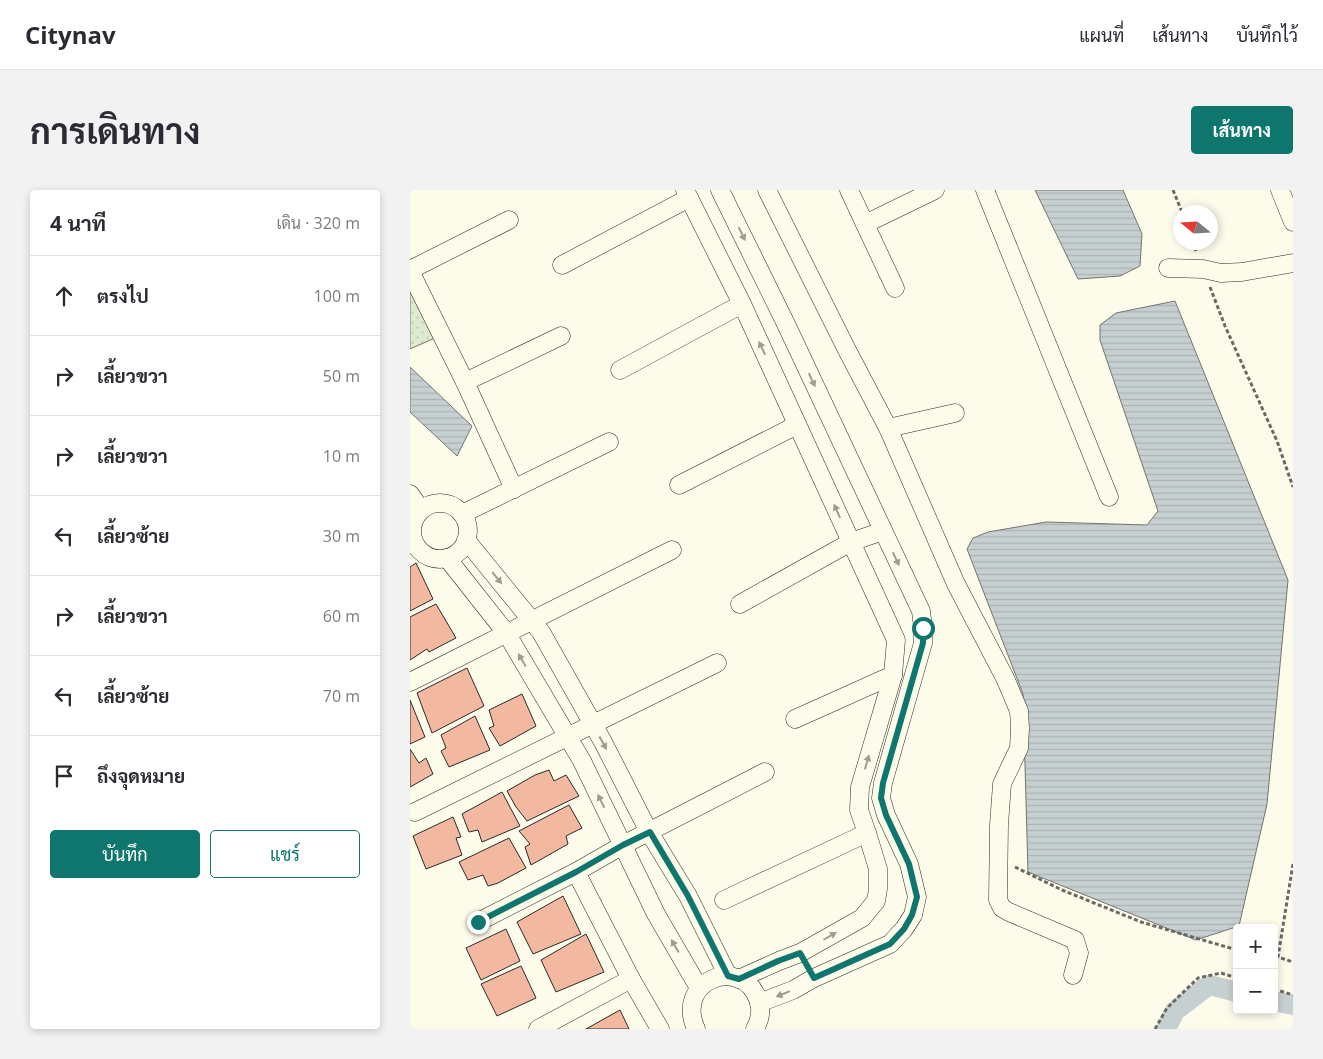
<!DOCTYPE html>
<html lang="th">
<meta charset="utf-8">
<style>
:root{--surface:#fff;--page:#f2f2f3;--text:#2b2b33;--muted:#7c7c81;--line:#e1e1e2;--accent:#0f766e}
body{margin:0;font-family:"Open Sans",Sarabun,sans-serif;background:var(--page);color:var(--text)}
.controls{position:absolute;right:15px;bottom:15px;display:grid;overflow:hidden;border-radius:5px;box-shadow:0 2px 8px #0003}
.controls button{width:45px;height:45px;display:grid;place-items:center;padding:0;border:0;border-bottom:1px solid var(--line);background:var(--surface);color:var(--text);font:25px sans-serif}
.compass{position:absolute;left:763px;top:15px;width:45px;height:45px;border-radius:50%;background:var(--surface);box-shadow:0 2px 8px #0003;rotate:288deg}
.stop{position:absolute;width:15px;height:15px;margin:-11px;border:4px solid #0f766e;border-radius:50%;background:#fff}
.stop.end{background:#0f766e;border-color:#fff;box-shadow:0 1px 5px #0008}
.list{margin:0;padding:0;list-style:none}
h2{display:flex;justify-content:space-between;align-items:center;height:65px;margin:0;padding:0 20px;font-size:21px}
h2 small{font-size:16px;font-weight:400;color:var(--muted)}
.list li{display:grid;grid-template-columns:32px 1fr auto;gap:15px;align-items:center;box-sizing:border-box;height:80px;padding:0 20px;border-top:1px solid var(--line)}
.list b{display:block;font-size:19px;white-space:nowrap}
.list em{font-size:16px;font-style:normal;color:var(--muted)}
.actions{display:flex;gap:10px;padding:15px 20px}
.actions a{flex:1;padding:11px 0;border:1px solid var(--accent);border-radius:5px;text-align:center;font-size:18px;color:var(--accent)}
.actions .main{background:var(--accent);color:#fff}
.icon{flex:none;width:28px;height:28px;fill:none;stroke:currentColor;stroke-width:2;stroke-linecap:round;stroke-linejoin:round}
.map{position:relative;flex:none;width:883px;height:839px;overflow:hidden;border-radius:5px}
header{display:flex;align-items:center;gap:30px;box-sizing:border-box;height:70px;padding:0 25px;background:var(--surface);border-bottom:1px solid var(--line)}
header strong{font-size:24px}
nav{display:flex;gap:28px;margin-inline-start:auto;font-size:18px}
.intro{display:flex;align-items:center;justify-content:space-between;box-sizing:border-box;height:120px;padding:0 30px}
h1{margin:0;font-size:35px}
.button{padding:12px 22px;border-radius:5px;background:var(--accent);color:#fff;font-size:18px;font-weight:700}
main{display:flex;gap:30px;padding:0 30px}
aside{flex:1;background:var(--surface);border-radius:5px;box-shadow:0 2px 8px #0003}
.map>svg:first-child{display:block}
.garden{fill:url(#garden-dots);stroke:#74746e}
.water{fill:url(#water-rules);stroke:#74746e}
.lines{fill:none;stroke-linecap:round;stroke-linejoin:round}
.canal{stroke:#c7d0d0;stroke-width:20}
.building{fill:#f2b8a0;stroke:#2b2b2b}
.street-casing{stroke:#2b2b2b;stroke-width:19}
.path{stroke:#6a6964;stroke-width:3;stroke-dasharray:4 2.5;stroke-linecap:butt}
.street{stroke:#fdfbea;stroke-width:18}
.oneway{fill:#9e9d94}
.route{stroke:#0f766e;stroke-width:6}
</style>
<header>
<strong>Citynav</strong>
<nav><a>แผนที่</a><a>เส้นทาง</a><a>บันทึกไว้</a></nav>
</header>
<div class="intro"><h1>การเดินทาง</h1><a class="button">เส้นทาง</a></div>
<main>
<aside>
<h2>4 นาที<small>เดิน · 320 m</small></h2>
<ul class="list">
<li><svg class="icon" aria-label="ahead" viewBox="0 0 24 24"><path d="M12 20V5M6 11l6-6 6 6"/></svg><div><b>ตรงไป</b></div><em>100 m</em></li>
<li><svg class="icon" aria-label="right" viewBox="0 0 24 24"><path d="M7 20v-9h11M14 6l5 5-5 5"/></svg><div><b>เลี้ยวขวา</b></div><em>50 m</em></li>
<li><svg class="icon" aria-label="right" viewBox="0 0 24 24"><path d="M7 20v-9h11M14 6l5 5-5 5"/></svg><div><b>เลี้ยวขวา</b></div><em>10 m</em></li>
<li><svg class="icon" aria-label="left" viewBox="0 0 24 24"><path d="M17 20v-9H6M10 6l-5 5 5 5"/></svg><div><b>เลี้ยวซ้าย</b></div><em>30 m</em></li>
<li><svg class="icon" aria-label="right" viewBox="0 0 24 24"><path d="M7 20v-9h11M14 6l5 5-5 5"/></svg><div><b>เลี้ยวขวา</b></div><em>60 m</em></li>
<li><svg class="icon" aria-label="left" viewBox="0 0 24 24"><path d="M17 20v-9H6M10 6l-5 5 5 5"/></svg><div><b>เลี้ยวซ้าย</b></div><em>70 m</em></li>
<li><svg class="icon" aria-label="arrive" viewBox="0 0 24 24"><path d="M6 21V4h12l-3 4 3 4H6"/></svg><div><b>ถึงจุดหมาย</b></div></li>
</ul>
<div class="actions"><a class="main">บันทึก</a><a>แชร์</a></div>
</aside>
<div class="map">
<svg width="883" height="839" viewBox="0 0 883 839">
<defs>
<pattern id="garden-dots" width="8" height="8" patternUnits="userSpaceOnUse" patternTransform="scale(1.25)"><rect width="8" height="8" fill="#deebd1"/><path d="M2 2h.1M6 6h.1" fill="none" stroke="#bfcab4" stroke-width="1.8" stroke-linecap="round"/></pattern>
<pattern id="water-rules" width="6" height="5" patternUnits="userSpaceOnUse" patternTransform="scale(1.25)"><rect width="6" height="5" fill="#c7d0d0"/><path d="M0 2.5h6" fill="none" stroke="#abb3b3"/></pattern>
</defs>
<rect width="100%" height="100%" fill="#fdfbea"/>
<!-- garden -->
<polygon class="garden" points="0,92 27,147 0,159"/>
<!-- water -->
<g class="water">
<polygon points="625,0 713,0 732,44 730,76 710,86 668,89"/>
<polygon points="765,111 878,390 857,614 829,736 786,750 618,682 613,504 557,359 563,348 578,342 636,332 737,335 748,321 690,150 690,135 706,123"/>
<polygon points="0,177 62,236 47,266 0,222"/>
</g>
<g class="lines">
<!-- canal -->
<g class="canal">
<polyline points="864,811 883,815"/>
<polyline points="756,839 765,821 799,795 827,802"/>
</g>
</g>
<!-- building -->
<g class="building">
<polygon points="6,373 23,409 0,421 0,377"/>
<polygon points="26,414 46,448 19,462 17,459 0,470 0,427"/>
<polygon points="57,478 74,516 22,543 7,503"/>
<polygon points="112,504 126,536 90,556 79,538 84,536 79,520"/>
<polygon points="0,510 15,547 0,554"/>
<polygon points="65,526 80,560 39,577 31,561 36,558 31,545"/>
<polygon points="0,559 9,573 16,568 23,584 0,597"/>
<polygon points="139,580 144,591 156,585 169,606 117,631 106,617 97,601 125,585"/>
<polygon points="92,602 110,636 72,652 68,640 59,642 52,624"/>
<polygon points="159,615 172,638 156,646 158,654 121,675 115,657 120,654 109,641"/>
<polygon points="43,627 51,647 46,648 52,665 16,679 3,646"/>
<polygon points="99,648 116,678 88,693 78,696 73,685 58,690 49,672"/>
<polygon points="153,706 171,744 123,764 107,732"/>
<polygon points="96,739 110,771 71,790 56,758"/>
<polygon points="176,744 194,782 146,802 131,770"/>
<polygon points="111,776 126,808 87,826 71,794"/>
<polygon points="210,820 219,839 176,839"/>
</g>
<g class="lines">
<defs>
<g id="street">
<polyline points="275,0 332,114 486,450 483,485 450,597 449,620 457,643 468,679 468,699 466,711 452,728 390,763 369,771 329,789"/>
<polyline points="310,0 376,134 511,421 513,438 513,453 473,593 471,608 476,625 499,674 507,707 503,725 494,739 480,754 404,788 383,800 349,813"/>
<polyline points="357,0 437,160 478,238 546,394 595,488 609,521 610,538 609,558 592,594 589,635 588,710 592,718 599,722 665,750 669,763 663,785"/>
<polyline points="439,0 485,98"/>
<polyline points="575,0 699,307"/>
<polyline points="870,0 883,32"/>
<polyline points="455,34 525,0"/>
<polyline points="152,75 279,8"/>
<polyline points="758,78 793,79 811,83 832,82 883,73"/>
<polyline points="0,80 99,30"/>
<polyline points="0,81 55,192 104,299"/>
<polyline points="210,180 332,114"/>
<polyline points="55,192 151,146"/>
<polyline points="478,238 545,223"/>
<polyline points="269,295 387,235"/>
<polyline points="0,304 11,320"/>
<circle cx="30" cy="341" r="28"/>
<polyline points="52,324 199,252"/>
<polyline points="56,350 131,442 193,552 239,642 278,706 318,786"/>
<polyline points="37,368 97,444 172,571 246,724 289,798"/>
<polyline points="330,414 441,352 473,341"/>
<polyline points="0,492 262,360"/>
<polyline points="385,529 483,485"/>
<polyline points="5,622 307,473"/>
<polyline points="166,682 221,789 250,839"/>
<polyline points="314,710 457,643"/>
<polyline points="68,732 166,682 213,655 355,582"/>
<polyline points="128,839 221,789"/>
<path d="M286,839C264,790 331,765 348,809C352,819 350,830 345,839"/>
</g>
</defs>
<!-- street casing -->
<use href="#street" class="street-casing"/>
<!-- path -->
<g class="path">
<polyline points="763,0 772,22"/>
<polyline points="783,52 786,61"/>
<polyline points="800,97 815,136 867,251 883,297"/>
<polyline points="883,674 868,767 883,772"/>
<polyline points="605,677 652,700 731,732 827,760"/>
<polyline points="864,799 883,805"/>
<polyline points="745,839 757,818 788,788 811,783 827,788"/>
</g>
<!-- street -->
<use href="#street" class="street"/>
</g>
<!-- one-way arrows -->
<defs><path id="oneway-solid" d="M-6-.8H1V-3.2L6.5 0L1 3.2V.8H-6Z" transform="scale(1.25)"/></defs>
<g class="oneway">
<use href="#oneway-solid" transform="translate(332 44) rotate(64)"/>
<use href="#oneway-solid" transform="translate(352 158) rotate(-115)"/>
<use href="#oneway-solid" transform="translate(402 190) rotate(65)"/>
<use href="#oneway-solid" transform="translate(427 321) rotate(-114)"/>
<use href="#oneway-solid" transform="translate(486 369) rotate(65)"/>
<use href="#oneway-solid" transform="translate(87 388) rotate(51)"/>
<use href="#oneway-solid" transform="translate(112 470) rotate(-120)"/>
<use href="#oneway-solid" transform="translate(193 553) rotate(61)"/>
<use href="#oneway-solid" transform="translate(457 572) rotate(-74)"/>
<use href="#oneway-solid" transform="translate(191 611) rotate(-116)"/>
<use href="#oneway-solid" transform="translate(420 746) rotate(-30)"/>
<use href="#oneway-solid" transform="translate(265 756) rotate(-120)"/>
<use href="#oneway-solid" transform="translate(373 804) rotate(158)"/>
</g>
<g class="lines">
<!-- route -->
<polyline class="route" points="68,732 166,682 213,655 240,642 278,706 318,786 329,789 368,771 390,763 404,788 480,754 494,739 502,725 507,707 499,674 476,625 471,608 473,593 513,453 513,438"/>
</g>
</svg>
<div class="controls">
<button>+</button>
<button>−</button>
</div>
<svg class="compass" viewBox="-18 -18 36 36"><path d="M0-13l5 13h-10z" fill="#e53935"/><path d="M0 13l5-13h-10z" fill="#7c7c81"/></svg>
<div class="stop" style="left:513px;top:438px"></div>
<div class="stop end" style="left:68px;top:732px"></div>
</div>
</main>
